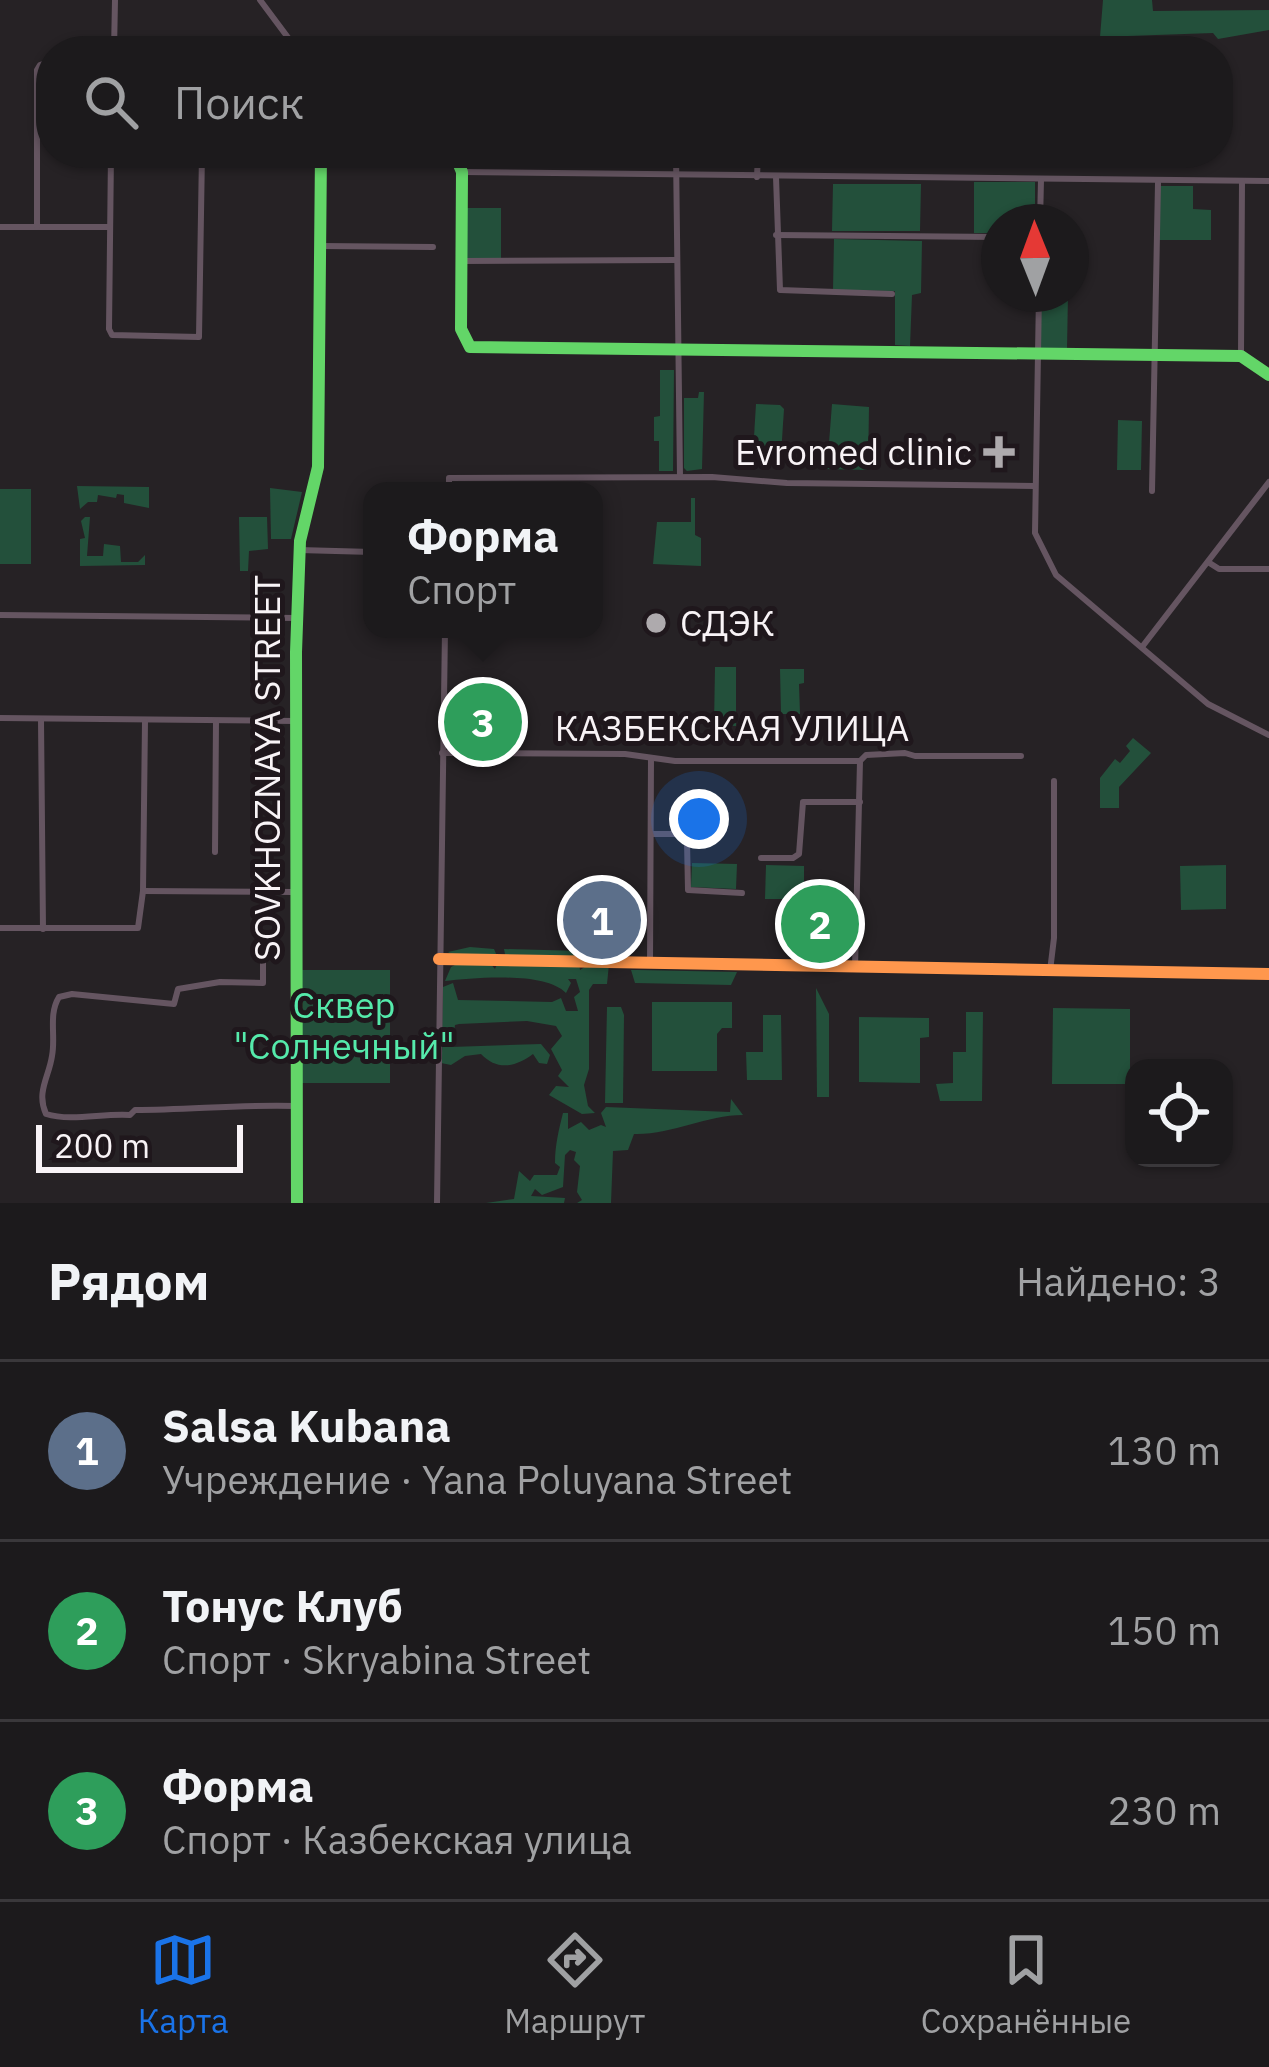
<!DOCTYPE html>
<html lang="ru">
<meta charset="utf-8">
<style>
:root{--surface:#1c1a1c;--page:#252325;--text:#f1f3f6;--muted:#a0a1a3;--line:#3a383b;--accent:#1a73e8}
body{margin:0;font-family:"IBM Plex Sans",sans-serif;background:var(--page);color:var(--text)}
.controls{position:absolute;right:36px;bottom:36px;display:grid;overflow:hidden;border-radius:24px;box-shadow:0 3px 9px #0004}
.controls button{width:108px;height:108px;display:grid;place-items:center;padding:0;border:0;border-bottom:3px solid var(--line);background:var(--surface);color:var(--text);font:60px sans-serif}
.compass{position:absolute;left:981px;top:204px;width:108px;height:108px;border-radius:50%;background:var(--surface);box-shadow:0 3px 9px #0004;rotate:359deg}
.scale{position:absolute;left:36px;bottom:30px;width:207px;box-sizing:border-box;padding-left:12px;border:6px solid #f8f3f6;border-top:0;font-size:33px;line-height:42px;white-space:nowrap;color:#f8f3f6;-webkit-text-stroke:9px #1f171c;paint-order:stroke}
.you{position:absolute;left:699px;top:819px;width:42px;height:42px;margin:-30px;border:9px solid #fff;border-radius:50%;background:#1a73e8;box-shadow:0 0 0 18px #1a73e833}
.badge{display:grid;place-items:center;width:78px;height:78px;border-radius:50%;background:var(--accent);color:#fff;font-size:39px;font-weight:700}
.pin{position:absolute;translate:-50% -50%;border:6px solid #fff;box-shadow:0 3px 12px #0006}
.popup{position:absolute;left:363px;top:482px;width:240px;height:156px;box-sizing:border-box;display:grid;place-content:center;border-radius:24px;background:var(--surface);filter:drop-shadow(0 3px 9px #0005);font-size:39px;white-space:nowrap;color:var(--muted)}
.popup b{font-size:45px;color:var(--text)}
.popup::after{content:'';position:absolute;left:50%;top:100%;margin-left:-24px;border:24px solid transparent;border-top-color:var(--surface)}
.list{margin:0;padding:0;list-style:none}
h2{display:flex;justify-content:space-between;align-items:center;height:156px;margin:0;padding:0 48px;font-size:51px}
h2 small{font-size:39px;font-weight:400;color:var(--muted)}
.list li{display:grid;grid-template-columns:78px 1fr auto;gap:36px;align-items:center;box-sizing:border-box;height:180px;padding:0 48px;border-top:3px solid var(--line)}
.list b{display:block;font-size:45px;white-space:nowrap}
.list p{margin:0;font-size:39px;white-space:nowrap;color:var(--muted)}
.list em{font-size:39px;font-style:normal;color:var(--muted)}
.icon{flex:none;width:66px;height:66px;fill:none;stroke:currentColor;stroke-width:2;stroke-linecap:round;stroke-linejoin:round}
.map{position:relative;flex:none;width:1269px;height:1203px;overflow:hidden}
.search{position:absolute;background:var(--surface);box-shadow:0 3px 9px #0004;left:36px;right:36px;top:36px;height:132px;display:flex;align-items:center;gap:30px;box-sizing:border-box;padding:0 42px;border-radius:48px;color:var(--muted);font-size:45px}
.sheet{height:696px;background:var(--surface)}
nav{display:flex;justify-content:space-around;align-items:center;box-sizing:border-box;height:168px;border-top:3px solid var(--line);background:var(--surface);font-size:33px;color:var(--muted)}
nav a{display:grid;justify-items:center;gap:6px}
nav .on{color:var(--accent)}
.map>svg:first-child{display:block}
.green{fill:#23503b}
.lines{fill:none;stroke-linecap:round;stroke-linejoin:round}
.street{stroke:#655561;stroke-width:6}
.fast{stroke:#63d668;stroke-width:12}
.slow{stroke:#ff974d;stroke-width:12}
.poi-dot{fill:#aeaaad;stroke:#1f171c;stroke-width:4.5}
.labels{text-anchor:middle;stroke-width:10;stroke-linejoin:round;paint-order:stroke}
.poi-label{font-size:36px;fill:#f8f3f6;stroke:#1f171c;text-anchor:end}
.street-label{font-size:36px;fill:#f8f3f6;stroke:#1f171c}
.park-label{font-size:36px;fill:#55eaab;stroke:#1f171c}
</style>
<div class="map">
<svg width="1269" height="1203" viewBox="0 0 1269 1203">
<rect width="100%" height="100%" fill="#262225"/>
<!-- green -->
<g class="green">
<polygon points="1103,0 1152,0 1153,11 1269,10 1269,30 1218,39 1213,33 1100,37"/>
<polygon points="974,182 1035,182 1035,222 999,222 999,233 974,233"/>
<polygon points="833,184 921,184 920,231 832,231"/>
<polygon points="1158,186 1193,186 1193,209 1211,210 1211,240 1159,240"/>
<rect x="465" y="208" width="36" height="50"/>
<polygon points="834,239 922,241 921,293 912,295 910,346 895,345 895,291 833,290"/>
<polygon points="1040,294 1068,294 1067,349 1040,348"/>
<polygon points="660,370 674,370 673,471 659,471 659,441 654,441 654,417 660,416"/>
<polygon points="699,392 704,392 702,469 687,471 684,468 684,398 698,398"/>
<polygon points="756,404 780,405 784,409 781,455 753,453"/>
<polygon points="832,404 869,407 868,470 827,469"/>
<polygon points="1118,420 1142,421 1141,470 1117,470"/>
<polygon points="77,486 149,487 149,508 124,503 124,495 117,494 116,498 98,495 97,502 88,502 80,509"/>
<polygon points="270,488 302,492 291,539 271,539"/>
<rect x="0" y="489" width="31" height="75"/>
<polygon points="691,498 695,498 695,535 701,538 701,566 653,564 657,522 691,522"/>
<polygon points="85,517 90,517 87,556 103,556 104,544 120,546 121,562 138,562 145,555 145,565 80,566 80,539 85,538 81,521"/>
<polygon points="239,517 267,517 268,549 249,551 248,571 240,571"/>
<polygon points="715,667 736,667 736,726 714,725"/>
<polygon points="780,669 804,669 804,683 799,684 800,714 781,714"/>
<polygon points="1133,738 1151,753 1119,787 1119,808 1100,808 1100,778 1115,759 1120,763 1130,751 1126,746"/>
<polygon points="692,863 737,864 736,889 691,887"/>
<polygon points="766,865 804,866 804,899 765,899"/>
<polygon points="1226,865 1226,909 1181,910 1180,866"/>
<path d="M470,947L494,949L497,956L488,961L495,969L499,959H506L504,949L581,951L585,963L579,964L580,970L597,959L594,950L612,955L616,950L621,955L609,964L607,984H593L589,990V1069L584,1085L588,1106L595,1113L582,1114L549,1095L556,1086L569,1087L558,1076L562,1070L551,1049L562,1036L556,1026L527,1021L459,1024L455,1025L453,1039L452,1027L442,1033L443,987L453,983L458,1000L552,1002L561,998L566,1011H578L574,997L580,992L576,979H568L571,983L566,993C544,971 474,978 445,981L451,967L463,961L448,952Z"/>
<polygon points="298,970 390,970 390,1083 299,1083"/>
<polygon points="631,970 638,970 737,972 731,985 635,983"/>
<polygon points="816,988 829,1014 829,1097 817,1097"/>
<polygon points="652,1002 732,1002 732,1028 722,1028 717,1034 717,1071 652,1071"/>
<polygon points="607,1007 621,1007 624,1015 623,1103 605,1103"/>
<polygon points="1053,1008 1130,1009 1130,1084 1052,1084"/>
<polygon points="966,1012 983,1012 982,1101 940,1101 936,1084 953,1083 953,1052 966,1052"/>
<polygon points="763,1015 781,1015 782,1080 747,1080 746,1052 763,1052"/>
<polygon points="859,1017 929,1018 929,1037 920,1038 920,1083 859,1082"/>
<path d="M443,1041L451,1047L541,1044L550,1055L547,1064L539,1063L533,1054C516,1067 497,1071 481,1054L465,1056L451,1065L441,1063Z"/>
<path d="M731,1099L743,1115C706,1115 672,1135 634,1134L628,1150L613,1151L611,1203H577L582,1200L577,1192L580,1166L574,1160L576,1152L570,1150L565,1155L563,1187L542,1195L535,1189L531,1196L565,1198L564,1203H486L514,1199L519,1171L530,1181L534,1175H557L560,1167L555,1163C555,1145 559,1129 563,1113H568V1129L581,1122L589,1130L601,1125L606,1127L601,1113L606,1107L730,1112Z"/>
</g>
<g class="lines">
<!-- street -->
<g class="street">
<polyline points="260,0 298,51"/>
<polyline points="114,51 115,0"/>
<polyline points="111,153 109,329 112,335 199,337 202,153"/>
<polyline points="676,153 680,477"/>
<polyline points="462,172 1269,181"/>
<polyline points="757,177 758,153"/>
<polyline points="776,177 780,290 892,294"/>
<polyline points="1040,222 1041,180"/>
<polyline points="0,227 109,227"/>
<polyline points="37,227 37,70 40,65 51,61"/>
<polyline points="776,235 999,237"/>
<polyline points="320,246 433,247"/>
<polyline points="461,261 677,260"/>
<polyline points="1039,294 1035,533 1056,575 1208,704 1269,735"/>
<polyline points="1241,356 1242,181"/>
<polyline points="449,491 449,478 712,477 787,483 1035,486"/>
<polyline points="1152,491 1158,183"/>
<polyline points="299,550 372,552"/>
<polyline points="1208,562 1219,569 1269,569"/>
<polyline points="0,615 296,618"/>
<polyline points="1142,647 1269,482"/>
<polyline points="0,718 294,721"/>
<polyline points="41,720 43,929"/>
<polyline points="442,753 625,754 675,761 860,761 866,755 905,753 915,756 1021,756"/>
<polyline points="651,834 678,834 687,841 688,890 742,893"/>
<polyline points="215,852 216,721"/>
<polyline points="761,858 793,858 799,854 803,802 860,802"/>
<polyline points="143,891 295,892"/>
<polyline points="0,928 138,928 143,891 145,721"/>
<path d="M263,949V983L220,982L178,989L174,1004L72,994L59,997C48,1015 56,1036 52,1056C49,1077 36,1092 46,1114C72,1122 102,1113 130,1115L135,1110C190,1110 242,1104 296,1106"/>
<polyline points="650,964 651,758"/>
<polyline points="855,968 860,761"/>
<polyline points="1050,971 1054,938 1054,781"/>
<polyline points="437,1203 445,629"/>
</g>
<!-- fast -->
<g class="fast">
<polyline points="454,153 462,172 461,329 470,347 1241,356 1269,375"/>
<polyline points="297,1203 296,652 300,541 318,467 321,153"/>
</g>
<!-- slow -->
<polyline class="slow" points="439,959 1269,974"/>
</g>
<!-- markers -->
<g class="poi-dot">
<path d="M993 434h12v12h12v12h-12v12h-12v-12h-12v-12h12z"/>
<circle cx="656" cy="623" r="12"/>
</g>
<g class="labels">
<!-- poi labels -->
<g class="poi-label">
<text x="972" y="465">Evromed clinic</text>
<text x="680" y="636" text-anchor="start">СДЭК</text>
</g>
<!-- street labels -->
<g class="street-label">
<text x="732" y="741">КАЗБЕКСКАЯ УЛИЦА</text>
<text transform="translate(267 768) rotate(-90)" y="13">SOVKHOZNAYA STREET</text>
</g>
<!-- park labels -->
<g class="park-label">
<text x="344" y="1018">Сквер<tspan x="344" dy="41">"Солнечный"</tspan></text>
</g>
</g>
</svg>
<div class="controls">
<button><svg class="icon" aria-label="locate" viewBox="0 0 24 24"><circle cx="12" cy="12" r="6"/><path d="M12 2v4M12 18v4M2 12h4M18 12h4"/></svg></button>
</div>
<svg class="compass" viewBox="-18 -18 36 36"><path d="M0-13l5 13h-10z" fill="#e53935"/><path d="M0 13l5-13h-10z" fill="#a0a1a3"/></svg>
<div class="scale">200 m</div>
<div class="you"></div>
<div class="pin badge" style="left:602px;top:920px;background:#5c6f8a">1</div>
<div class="pin badge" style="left:820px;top:924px;background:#2e9e5b">2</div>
<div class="pin badge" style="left:483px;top:722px;background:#2e9e5b">3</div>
<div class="popup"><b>Форма</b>Спорт</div>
<div class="search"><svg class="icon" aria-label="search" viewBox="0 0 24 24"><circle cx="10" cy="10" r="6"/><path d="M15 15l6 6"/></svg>Поиск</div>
</div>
<section class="sheet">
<h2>Рядом<small>Найдено: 3</small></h2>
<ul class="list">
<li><span class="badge" style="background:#5c6f8a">1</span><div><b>Salsa Kubana</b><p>Учреждение · Yana Poluyana Street</p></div><em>130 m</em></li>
<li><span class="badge" style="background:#2e9e5b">2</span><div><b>Тонус Клуб</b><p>Спорт · Skryabina Street</p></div><em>150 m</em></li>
<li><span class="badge" style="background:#2e9e5b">3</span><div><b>Форма</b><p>Спорт · Казбекская улица</p></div><em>230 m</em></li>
</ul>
</section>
<nav>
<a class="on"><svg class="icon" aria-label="map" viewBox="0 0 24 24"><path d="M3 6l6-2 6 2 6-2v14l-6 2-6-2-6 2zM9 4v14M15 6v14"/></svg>Карта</a>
<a><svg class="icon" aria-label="directions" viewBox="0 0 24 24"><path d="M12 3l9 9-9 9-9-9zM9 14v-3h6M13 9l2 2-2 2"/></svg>Маршрут</a>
<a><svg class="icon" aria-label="saved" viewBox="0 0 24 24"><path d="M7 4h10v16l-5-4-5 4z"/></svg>Сохранённые</a>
</nav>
